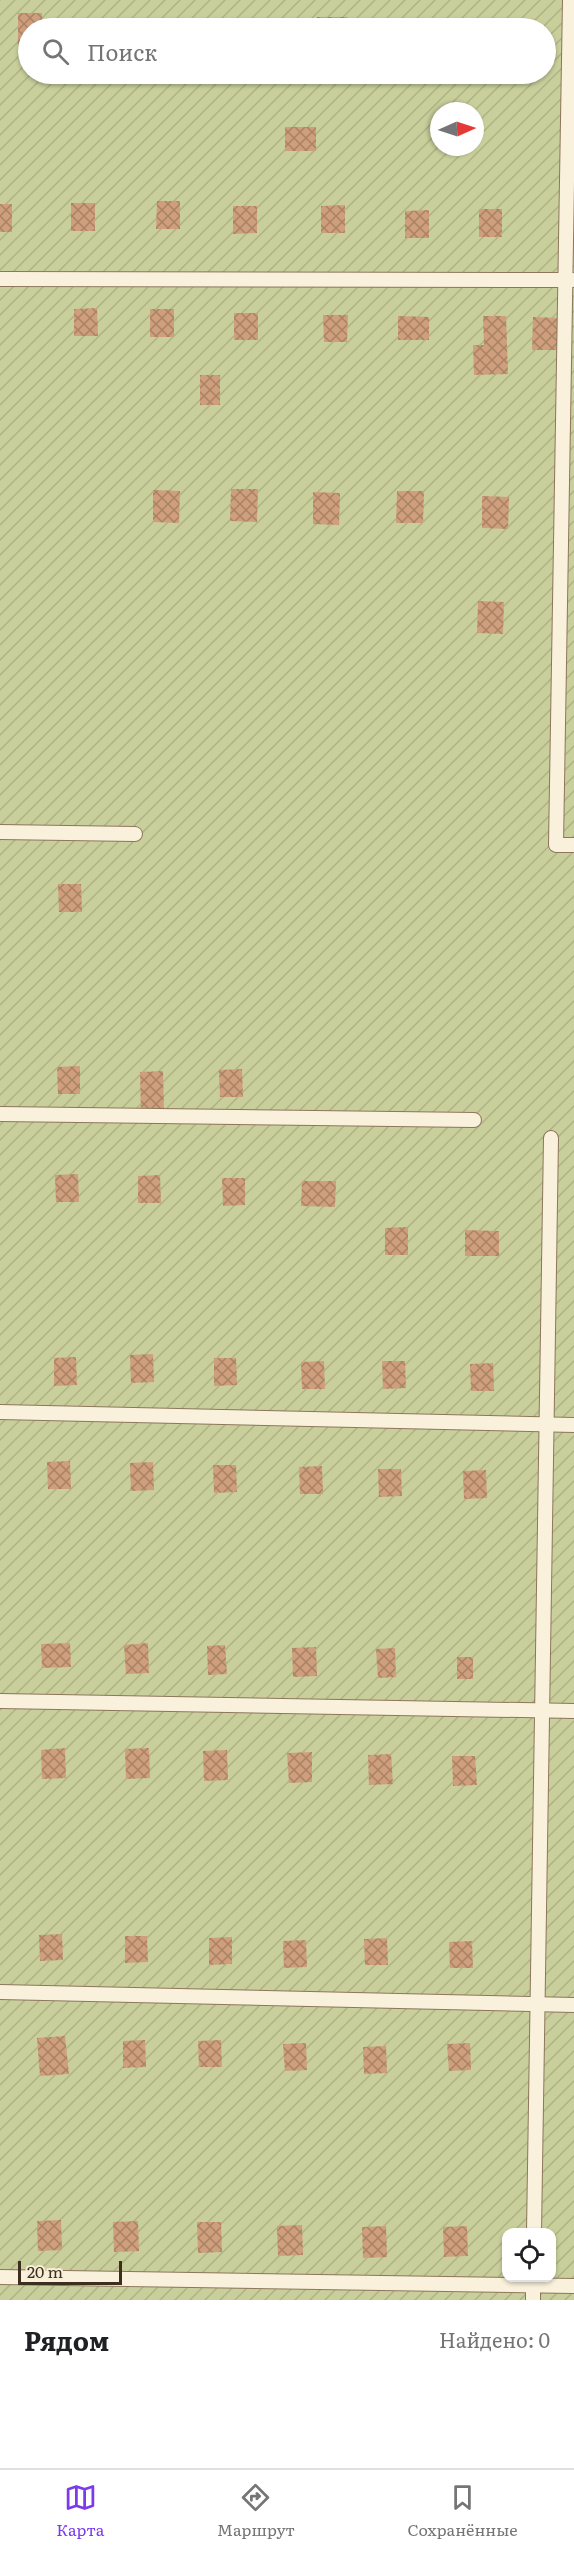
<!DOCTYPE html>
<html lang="ru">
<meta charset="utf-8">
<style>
:root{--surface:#fff;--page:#f2f2f2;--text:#202124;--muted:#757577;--line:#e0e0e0;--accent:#7c3aed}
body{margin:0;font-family:Literata,serif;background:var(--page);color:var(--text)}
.controls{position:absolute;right:18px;bottom:18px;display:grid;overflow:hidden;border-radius:12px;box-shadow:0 2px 4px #0004}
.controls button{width:54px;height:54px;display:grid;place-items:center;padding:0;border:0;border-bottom:2px solid var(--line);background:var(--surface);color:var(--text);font:30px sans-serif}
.compass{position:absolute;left:430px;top:102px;width:54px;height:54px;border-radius:50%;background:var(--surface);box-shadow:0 2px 4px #0004;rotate:87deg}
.scale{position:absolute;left:18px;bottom:15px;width:104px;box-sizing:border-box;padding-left:6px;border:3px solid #3d2e20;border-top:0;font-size:16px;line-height:21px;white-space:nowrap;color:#3d2e20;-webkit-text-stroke:4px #f7eed8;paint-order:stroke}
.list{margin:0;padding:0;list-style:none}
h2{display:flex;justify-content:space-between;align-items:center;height:78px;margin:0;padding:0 24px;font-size:26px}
h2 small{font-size:20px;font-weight:400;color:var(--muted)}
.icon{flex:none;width:33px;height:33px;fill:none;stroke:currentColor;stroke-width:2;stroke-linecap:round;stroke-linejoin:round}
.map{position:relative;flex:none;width:574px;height:2300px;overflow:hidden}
.search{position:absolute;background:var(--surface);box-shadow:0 2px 4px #0004;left:18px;right:18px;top:18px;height:66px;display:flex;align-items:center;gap:15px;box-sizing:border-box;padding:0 21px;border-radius:33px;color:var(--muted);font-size:22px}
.sheet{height:168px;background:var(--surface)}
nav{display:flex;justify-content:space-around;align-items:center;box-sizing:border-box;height:84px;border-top:2px solid var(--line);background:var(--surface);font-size:16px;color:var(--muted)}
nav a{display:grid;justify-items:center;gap:3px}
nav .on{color:var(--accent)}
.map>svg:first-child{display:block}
.garden{fill:url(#garden-furrows);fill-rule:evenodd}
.building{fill:url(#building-cross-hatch)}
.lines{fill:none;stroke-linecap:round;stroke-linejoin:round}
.lane-casing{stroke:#8d765c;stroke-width:16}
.lane{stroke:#faf1dc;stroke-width:14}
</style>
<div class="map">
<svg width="574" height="2300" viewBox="0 0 574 2300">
<defs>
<pattern id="garden-furrows" width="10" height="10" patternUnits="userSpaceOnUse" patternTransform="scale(1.5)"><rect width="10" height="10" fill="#c9cf9b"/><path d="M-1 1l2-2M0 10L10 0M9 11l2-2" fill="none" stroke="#aeb285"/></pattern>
<pattern id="building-cross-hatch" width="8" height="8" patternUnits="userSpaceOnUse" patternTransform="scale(1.5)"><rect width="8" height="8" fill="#cf9f7d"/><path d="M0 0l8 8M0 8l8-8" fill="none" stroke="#a98266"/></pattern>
</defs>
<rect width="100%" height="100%" fill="#f0e4c8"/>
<!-- garden -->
<path class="garden" d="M0,0H574V2300H0ZM28,28H546V74H28ZM439,111H475V147H439ZM506,2232H552V2278H506Z"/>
<!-- building -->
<g class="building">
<polygon points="18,13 42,13 42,28 28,28 28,46 18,46"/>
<polygon points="317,17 348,17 347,28 316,28"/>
<rect x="400" y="18" width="31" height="10"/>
<rect x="285" y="127" width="31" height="24"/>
<polygon points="157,201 180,201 180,229 156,229"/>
<rect x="71" y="203" width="24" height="28"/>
<rect x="0" y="204" width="12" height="28"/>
<polygon points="345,205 345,233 321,233 321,206"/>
<polygon points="233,206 257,206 257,233 233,234"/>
<rect x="479" y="209" width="23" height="28"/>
<polygon points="429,210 429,238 405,238 405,211"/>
<polygon points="97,308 98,336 74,336 74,309"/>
<rect x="150" y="309" width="24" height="28"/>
<rect x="234" y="313" width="24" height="27"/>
<polygon points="323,315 348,315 347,342 324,342"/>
<polygon points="398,316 429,317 429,340 398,340"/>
<polygon points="483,316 506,316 508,374 474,375 473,345 484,345"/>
<polygon points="533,317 559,318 559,350 532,350"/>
<rect x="200" y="375" width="20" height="30"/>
<polygon points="231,489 258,489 257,522 230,521"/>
<polygon points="153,490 180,491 179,523 153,522"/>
<polygon points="397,491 424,491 423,523 396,523"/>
<polygon points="313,492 340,493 339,525 313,524"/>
<polygon points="482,496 509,497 508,529 482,528"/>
<polygon points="478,601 504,602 503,634 477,633"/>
<polygon points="58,884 81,884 82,912 59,912"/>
<polygon points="80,1066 80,1094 58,1094 57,1067"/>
<polygon points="242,1069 243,1097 220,1097 219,1070"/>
<polygon points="163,1071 164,1112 141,1113 140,1072"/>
<polygon points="78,1174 79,1202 56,1202 55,1175"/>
<polygon points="160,1175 161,1203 138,1203 138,1176"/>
<polygon points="222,1178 245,1178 245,1205 223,1206"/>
<polygon points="302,1181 336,1181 335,1207 301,1206"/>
<polygon points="408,1227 408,1255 385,1255 385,1228"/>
<polygon points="465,1230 499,1231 499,1256 465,1256"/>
<polygon points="153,1354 154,1382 131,1383 130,1355"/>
<polygon points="76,1357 77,1385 54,1386 54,1358"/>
<polygon points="214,1358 236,1358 237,1385 214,1386"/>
<polygon points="324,1361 325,1389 302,1389 301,1362"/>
<polygon points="382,1361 405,1361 406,1388 383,1389"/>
<polygon points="493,1363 494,1391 471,1391 470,1364"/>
<polygon points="70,1461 71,1489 48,1489 47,1462"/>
<polygon points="153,1462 154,1490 131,1491 130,1463"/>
<polygon points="213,1465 236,1465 237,1492 214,1493"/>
<polygon points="322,1466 323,1494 300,1494 299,1467"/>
<polygon points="378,1469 401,1469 402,1496 379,1497"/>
<polygon points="486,1470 487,1498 464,1499 463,1471"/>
<polygon points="70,1643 71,1667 42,1668 41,1644"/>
<polygon points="148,1643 149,1673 126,1674 124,1645"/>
<polygon points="225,1645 227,1674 208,1675 207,1646"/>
<polygon points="316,1647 317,1676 293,1677 292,1648"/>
<polygon points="395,1648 396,1677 378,1678 376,1649"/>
<rect x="457" y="1657" width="16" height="22"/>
<polygon points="65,1748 66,1778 42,1779 41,1750"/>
<polygon points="149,1748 150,1778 126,1779 125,1749"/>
<polygon points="227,1750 228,1780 204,1781 203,1751"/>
<polygon points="312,1752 312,1782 289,1783 287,1753"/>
<polygon points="391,1754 393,1784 369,1785 368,1755"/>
<polygon points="452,1756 475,1756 477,1785 453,1786"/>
<polygon points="62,1934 63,1960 40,1961 39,1935"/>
<polygon points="125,1936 147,1936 148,1962 125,1963"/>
<polygon points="232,1937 232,1964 209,1965 209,1938"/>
<polygon points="387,1938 388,1965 365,1965 364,1939"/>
<polygon points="306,1940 307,1967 284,1968 283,1941"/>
<polygon points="472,1941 473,1968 450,1968 449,1942"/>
<polygon points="65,2036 69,2074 40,2076 37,2038"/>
<polygon points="145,2040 146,2067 123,2068 123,2041"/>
<polygon points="221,2040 222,2067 199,2067 198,2041"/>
<polygon points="306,2043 307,2070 285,2071 283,2044"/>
<polygon points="470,2043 471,2070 449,2071 447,2044"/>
<polygon points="386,2046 387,2073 364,2074 363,2047"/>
<polygon points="61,2220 62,2250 38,2251 37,2221"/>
<polygon points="138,2221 139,2251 114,2252 113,2222"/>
<polygon points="197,2222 221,2222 222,2252 198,2253"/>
<polygon points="302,2225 303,2255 278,2256 277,2226"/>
<polygon points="386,2226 387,2257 363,2258 362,2227"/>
<polygon points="467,2226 468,2256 444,2257 443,2227"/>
</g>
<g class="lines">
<defs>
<g id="lane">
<polyline points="570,0 556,845 574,845"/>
<polyline points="0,279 572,280"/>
<polyline points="0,832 135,834"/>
<polyline points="0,1114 474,1120"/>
<polyline points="0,1412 574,1425"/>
<polyline points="0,1701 574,1711"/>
<polyline points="0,1992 574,2005"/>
<polyline points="534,2232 551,1138"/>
<polyline points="0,2277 574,2286"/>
<polyline points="533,2300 533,2278"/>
</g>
</defs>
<!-- lane casing -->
<use href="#lane" class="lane-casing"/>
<!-- lane -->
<use href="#lane" class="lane"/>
</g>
</svg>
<div class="controls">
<button><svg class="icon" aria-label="locate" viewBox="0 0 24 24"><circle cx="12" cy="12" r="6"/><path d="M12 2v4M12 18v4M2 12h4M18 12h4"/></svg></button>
</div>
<svg class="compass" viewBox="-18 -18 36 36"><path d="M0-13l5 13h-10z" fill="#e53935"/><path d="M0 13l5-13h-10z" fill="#757577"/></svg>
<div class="scale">20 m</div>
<div class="search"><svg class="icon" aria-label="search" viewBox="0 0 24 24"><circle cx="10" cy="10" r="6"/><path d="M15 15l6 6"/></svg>Поиск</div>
</div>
<section class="sheet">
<h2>Рядом<small>Найдено: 0</small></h2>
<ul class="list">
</ul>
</section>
<nav>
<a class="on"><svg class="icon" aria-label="map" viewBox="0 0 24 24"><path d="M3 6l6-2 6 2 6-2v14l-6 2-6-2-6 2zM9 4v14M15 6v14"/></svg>Карта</a>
<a><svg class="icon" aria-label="directions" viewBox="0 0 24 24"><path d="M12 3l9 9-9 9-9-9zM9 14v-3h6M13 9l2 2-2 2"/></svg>Маршрут</a>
<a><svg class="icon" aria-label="saved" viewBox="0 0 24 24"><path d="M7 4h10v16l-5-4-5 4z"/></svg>Сохранённые</a>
</nav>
